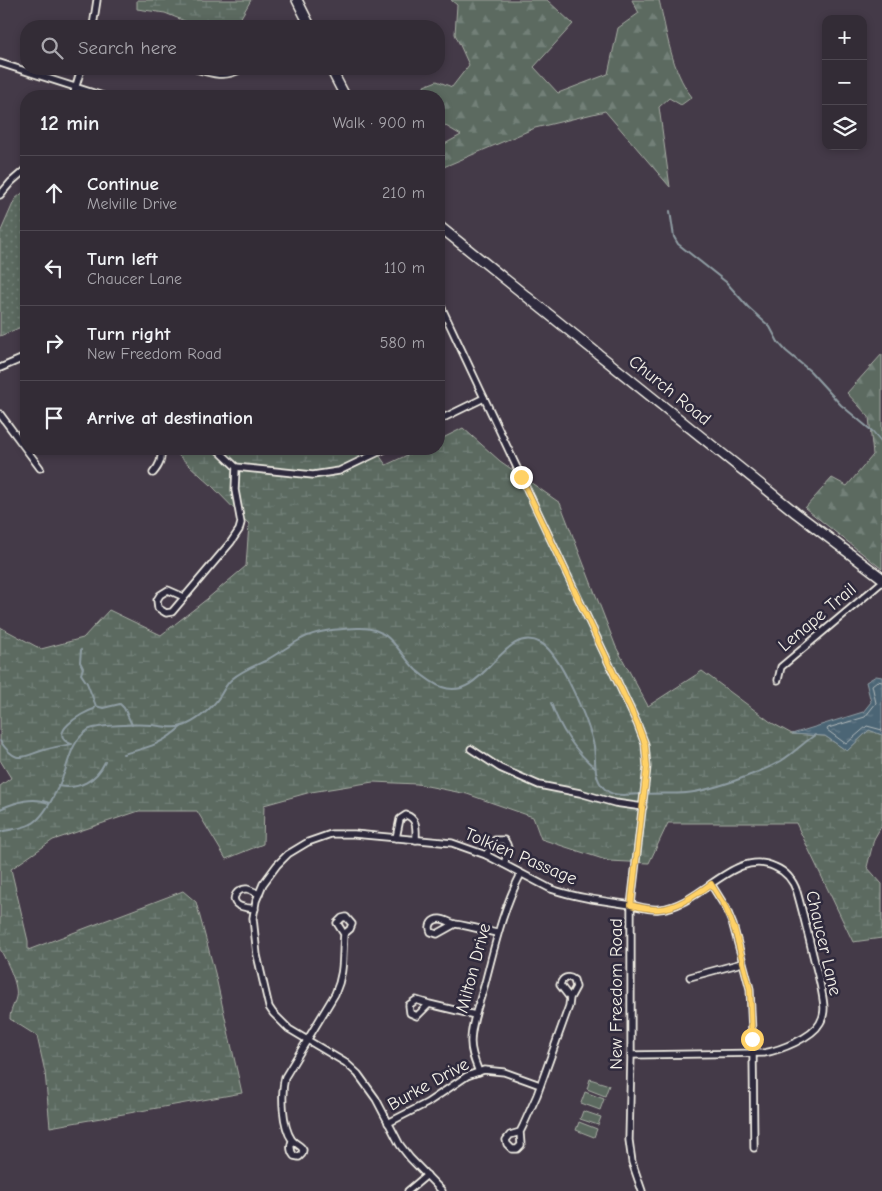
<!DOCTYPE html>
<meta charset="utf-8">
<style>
:root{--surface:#332c36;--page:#3e3842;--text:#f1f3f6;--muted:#a9a7ad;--line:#4e4851}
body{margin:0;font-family:"Comic Neue",sans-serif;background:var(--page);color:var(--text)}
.controls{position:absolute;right:15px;top:15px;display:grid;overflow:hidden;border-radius:10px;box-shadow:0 2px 8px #0003}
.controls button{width:45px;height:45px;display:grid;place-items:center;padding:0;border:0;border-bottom:1px solid var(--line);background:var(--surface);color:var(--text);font:25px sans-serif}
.stop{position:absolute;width:15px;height:15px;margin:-11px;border:4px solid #ffd166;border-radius:50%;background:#fff}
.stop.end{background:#ffd166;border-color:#fff;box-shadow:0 1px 5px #0008}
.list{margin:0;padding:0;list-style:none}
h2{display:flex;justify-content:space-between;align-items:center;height:65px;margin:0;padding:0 20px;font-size:21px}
h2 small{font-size:16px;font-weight:400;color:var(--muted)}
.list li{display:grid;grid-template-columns:32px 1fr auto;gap:15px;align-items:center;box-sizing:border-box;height:75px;padding:0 20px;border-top:1px solid var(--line)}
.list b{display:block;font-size:19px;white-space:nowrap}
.list p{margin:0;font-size:16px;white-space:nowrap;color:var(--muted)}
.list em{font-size:16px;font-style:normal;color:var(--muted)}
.icon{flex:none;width:28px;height:28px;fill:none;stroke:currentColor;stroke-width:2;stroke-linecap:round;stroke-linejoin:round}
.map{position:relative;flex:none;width:882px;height:1191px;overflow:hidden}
.search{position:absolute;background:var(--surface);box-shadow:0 2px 8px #0003;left:20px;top:20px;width:425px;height:55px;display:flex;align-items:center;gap:12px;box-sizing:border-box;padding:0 18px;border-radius:20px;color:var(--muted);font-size:19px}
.panel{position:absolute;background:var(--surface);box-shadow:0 2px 8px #0003;left:20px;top:90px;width:425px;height:365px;border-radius:20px}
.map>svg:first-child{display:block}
.grass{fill:url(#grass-dots);stroke:#a8aea4}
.forest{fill:url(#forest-firs);stroke:#a8aea4}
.wetland{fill:url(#wetland-marsh);stroke:#a8aea4}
.pitch{fill:#5b6a61;stroke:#a8aea4}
.water{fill:url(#water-ripples);stroke:#8f9da3}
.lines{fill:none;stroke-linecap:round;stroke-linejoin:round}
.shore{stroke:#b1b9ba;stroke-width:1}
.stream{stroke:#8f9da3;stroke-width:2}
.street-casing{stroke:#f4f1e8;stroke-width:9}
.secondary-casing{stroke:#f4f1e8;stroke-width:12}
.street{stroke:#2f2a3d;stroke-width:5.5}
.secondary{stroke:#2f2a3d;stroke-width:9}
.route{stroke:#ffd166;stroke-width:6}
.labels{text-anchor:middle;stroke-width:5;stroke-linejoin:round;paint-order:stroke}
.street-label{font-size:18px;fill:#f4f1e8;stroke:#2f2a3d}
</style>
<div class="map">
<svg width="882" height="1191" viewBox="0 0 882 1191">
<defs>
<pattern id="grass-dots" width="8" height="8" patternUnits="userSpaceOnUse" patternTransform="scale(1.25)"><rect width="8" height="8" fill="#5b6a61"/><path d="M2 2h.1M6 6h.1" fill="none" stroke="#738078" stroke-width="1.8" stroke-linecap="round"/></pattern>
<pattern id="forest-firs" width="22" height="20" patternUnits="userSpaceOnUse" patternTransform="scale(1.25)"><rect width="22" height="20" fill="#5b6a61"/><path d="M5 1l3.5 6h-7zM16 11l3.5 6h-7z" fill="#738078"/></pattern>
<pattern id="wetland-marsh" width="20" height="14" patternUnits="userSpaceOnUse" patternTransform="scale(1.25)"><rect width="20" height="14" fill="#5b6a61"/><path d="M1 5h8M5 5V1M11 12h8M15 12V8" fill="none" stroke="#738078"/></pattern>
<pattern id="water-ripples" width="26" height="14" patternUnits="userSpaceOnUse" patternTransform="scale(1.25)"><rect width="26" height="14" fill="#4c6575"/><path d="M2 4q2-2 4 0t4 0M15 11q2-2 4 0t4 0" fill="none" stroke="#667c89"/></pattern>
</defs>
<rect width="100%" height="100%" fill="#443a48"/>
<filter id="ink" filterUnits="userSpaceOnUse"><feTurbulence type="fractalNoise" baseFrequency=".02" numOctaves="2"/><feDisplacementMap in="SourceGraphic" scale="10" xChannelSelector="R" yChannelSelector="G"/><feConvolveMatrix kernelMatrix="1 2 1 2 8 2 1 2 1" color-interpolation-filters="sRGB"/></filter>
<g filter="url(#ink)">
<!-- grass -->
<polygon class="grass" points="26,190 26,325 0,336 0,233 15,199"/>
<!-- forest -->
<g class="forest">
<path d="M451,0H547L573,24L534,67L558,93L608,74L618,28L639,13L632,0H659C667,33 671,70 692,97L681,105L669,98L659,107L670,187L605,111L535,128L439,169V147L461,135L439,122V96H426L424,86L437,81L452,87L469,65L455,34L457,5Z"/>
<polygon points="882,354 882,569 805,508 832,478 847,486 873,455 869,417 847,393"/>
</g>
<!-- wetland -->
<g class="wetland">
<polygon points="137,0 251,0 236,26 197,26 165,13 137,9"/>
<path d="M463,428L500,461L560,503L616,647L648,706L702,671L772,723L792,734L825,736L847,751L869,730L882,735V825L874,839L867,867L882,884V938L853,942L796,823H668L649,863L609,861L541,839L533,817L467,794L417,784L373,782L311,792L264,805L263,844L226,859L197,811H139L53,840L11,869L28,941V950L183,891L196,902L215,973L242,1093L50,1127L45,1072L37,1036L10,1019C10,1010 14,1006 16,997C19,985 6,960 0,949V786L11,778L0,760V627L41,649L83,638L109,610L161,635L207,599L246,566L249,524L211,485L178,455L176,449H375L386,465L420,449H439V440Z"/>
</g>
<!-- pitch -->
<g class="pitch">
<polygon points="590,1079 609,1085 605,1096 587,1089"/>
<polygon points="585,1092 604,1099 600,1110 581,1103"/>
<polygon points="583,1111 601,1117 598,1125 580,1119"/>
<polygon points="579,1122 597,1129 594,1137 576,1130"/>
</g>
<!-- water -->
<polygon class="water" points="876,676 882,677 882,735 869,730 847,751 825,736 792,734 863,712 871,702 866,682"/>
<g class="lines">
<!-- shore -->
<polyline class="shore" points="882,682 877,681 872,685 876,703 865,717 828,728 827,730 846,744 867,726 882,730"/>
<!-- stream -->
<g class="stream">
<polyline points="670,211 674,237 678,244 726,282 748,307 770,327 778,342 786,351 810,371 841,405 872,431 882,443"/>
<polyline points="81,650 80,662 83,668 81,674 87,683 96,706"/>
<path d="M551,703C560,728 574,750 595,768"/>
<polyline points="96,706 103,708 120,704 124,708 132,725"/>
<path d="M0,741C17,765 21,757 44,750C53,747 63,746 72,744"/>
<path d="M71,744C46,734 81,713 94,709L96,706"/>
<path d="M123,754C149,747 161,745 182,726"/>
<path d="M58,786C79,790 96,781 105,762"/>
<path d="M0,809C16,802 33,796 49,803"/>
<path d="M0,832C10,829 22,829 31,824C45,818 60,785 65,771C70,756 73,740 88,730C96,725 139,724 151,725C163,726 176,730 188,724C199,719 213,707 220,696C224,690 226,684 232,679C241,671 254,666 265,661C277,654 289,646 301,639C318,630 339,629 358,628C390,626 397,651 416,670C423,676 433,684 442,687C484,703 502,622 541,643C561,654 589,724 594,746C596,760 593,776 603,787C612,799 630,794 643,794C657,793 671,794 686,793C710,791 760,773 781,761C794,753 803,743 815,735"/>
</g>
<defs>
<g id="street">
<polyline points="93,26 97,0"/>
<polyline points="0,63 103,96"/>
<path d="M196,69C212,74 226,78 241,69"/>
<polyline points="73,96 81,69"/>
<polyline points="0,195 11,182 26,169"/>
<polyline points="439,302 637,723 645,744 647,767 631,905 631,1055 629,1140 632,1162 642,1191"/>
<polyline points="0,368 26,357"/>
<polyline points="0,414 40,468"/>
<polyline points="439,420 484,398"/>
<polyline points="217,449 236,467 313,475 339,471 385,449"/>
<path d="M153,473C160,465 162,459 161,449"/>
<polyline points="184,597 168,590 160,595 157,600 158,608 166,613 172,612 231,542 239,530 241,523 235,490 236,467"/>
<polyline points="778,680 781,667 882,582"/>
<polyline points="471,749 500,768 539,785 580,793 615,803 643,807"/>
<path d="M396,838L400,819L406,815C418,819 416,830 416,840"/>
<path d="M486,855L495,840H504C511,847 507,855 504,864"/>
<polyline points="711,884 726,908 733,925 750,989 753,1054 754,1148"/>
<path d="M255,909C250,908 243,908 238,905C229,899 238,888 247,889C251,890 255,892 259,894"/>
<path d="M455,924L437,934L431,932C428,925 432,919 440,919C445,919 450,923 455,924C469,926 483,930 497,933"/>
<polyline points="690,977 742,963"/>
<polyline points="429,1004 416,1000 409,1005 410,1013 417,1016 429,1004 475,1015"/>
<path d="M479,1072C475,1062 471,1053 471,1042C471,1022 480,1002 485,983C495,945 503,908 521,874"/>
<polyline points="388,1123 427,1103 467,1076 484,1070 504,1072 540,1085"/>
<path d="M520,1132L521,1145L517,1149H512L507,1144L506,1140L510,1135L520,1132L523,1126L537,1095L569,1006L570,998L576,987L574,980C568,975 562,978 560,985L570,998"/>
<path d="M292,1141C290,1146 290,1151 294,1156L299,1157L302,1154L303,1150C301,1145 295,1144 292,1140C282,1126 281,1093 285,1077L335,994C345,972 342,956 344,934L350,929L352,924L346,917L342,918L337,923L344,934"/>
<polyline points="408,1191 427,1175"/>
<path d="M442,1191L410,1158L400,1145L376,1099L358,1074L346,1063L289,1029L273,1013L269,1007L257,955L253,918L256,901L263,884L277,865L288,854L308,842L331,834H354L452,843L486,855L551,889C578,898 604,901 632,905C641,907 650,910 659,909C700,907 734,847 775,867C787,872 793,880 797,892C803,913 808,934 813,955C817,972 823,990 824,1008C824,1013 823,1018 820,1023C812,1038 780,1050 764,1053L631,1055"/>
</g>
<g id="secondary">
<polyline points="297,0 310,26"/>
<polyline points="331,69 345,96"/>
<polyline points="439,226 796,513 882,578"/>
</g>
</defs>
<!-- street casing -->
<use href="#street" class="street-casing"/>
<!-- secondary casing -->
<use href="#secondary" class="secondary-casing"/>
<!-- street -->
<use href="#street" class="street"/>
<!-- secondary -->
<use href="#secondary" class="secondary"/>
</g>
</g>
<g class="lines" filter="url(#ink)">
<!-- route -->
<path class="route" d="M521,477L637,723L645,744L647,767L631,905C640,907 650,910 659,909C678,908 696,894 711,884L726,908L735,931L750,989L752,1039"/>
</g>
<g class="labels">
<!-- street labels -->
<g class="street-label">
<text transform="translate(670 390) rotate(39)" y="6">Church Road</text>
<text transform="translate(817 617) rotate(-40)" y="6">Lenape Trail</text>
<text transform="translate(521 856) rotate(23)" y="6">Tolkien Passage</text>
<text transform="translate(824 943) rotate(77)" y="6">Chaucer Lane</text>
<text transform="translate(473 968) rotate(-75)" y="6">Milton Drive</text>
<text transform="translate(616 994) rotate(-90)" y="6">New Freedom Road</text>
<text transform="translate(428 1084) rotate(-29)" y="6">Burke Drive</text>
</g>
</g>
</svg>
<div class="controls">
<button>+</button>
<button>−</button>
<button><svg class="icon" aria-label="layers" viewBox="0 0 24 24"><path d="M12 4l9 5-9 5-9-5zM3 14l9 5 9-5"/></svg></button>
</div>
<div class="stop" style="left:752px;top:1039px"></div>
<div class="stop end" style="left:521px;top:477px"></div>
<div class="search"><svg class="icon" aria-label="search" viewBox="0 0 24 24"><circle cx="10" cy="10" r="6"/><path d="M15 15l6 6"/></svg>Search here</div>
<section class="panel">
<h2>12 min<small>Walk · 900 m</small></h2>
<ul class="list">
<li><svg class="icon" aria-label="ahead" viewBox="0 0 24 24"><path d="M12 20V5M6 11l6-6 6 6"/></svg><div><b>Continue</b><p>Melville Drive</p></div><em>210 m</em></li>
<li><svg class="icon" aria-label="left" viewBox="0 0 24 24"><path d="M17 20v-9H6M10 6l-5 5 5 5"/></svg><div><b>Turn left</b><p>Chaucer Lane</p></div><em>110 m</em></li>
<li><svg class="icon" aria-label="right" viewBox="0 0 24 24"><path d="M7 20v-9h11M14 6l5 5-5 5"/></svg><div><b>Turn right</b><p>New Freedom Road</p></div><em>580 m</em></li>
<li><svg class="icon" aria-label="arrive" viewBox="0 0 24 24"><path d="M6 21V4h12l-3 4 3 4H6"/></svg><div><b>Arrive at destination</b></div></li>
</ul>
</section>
</div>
